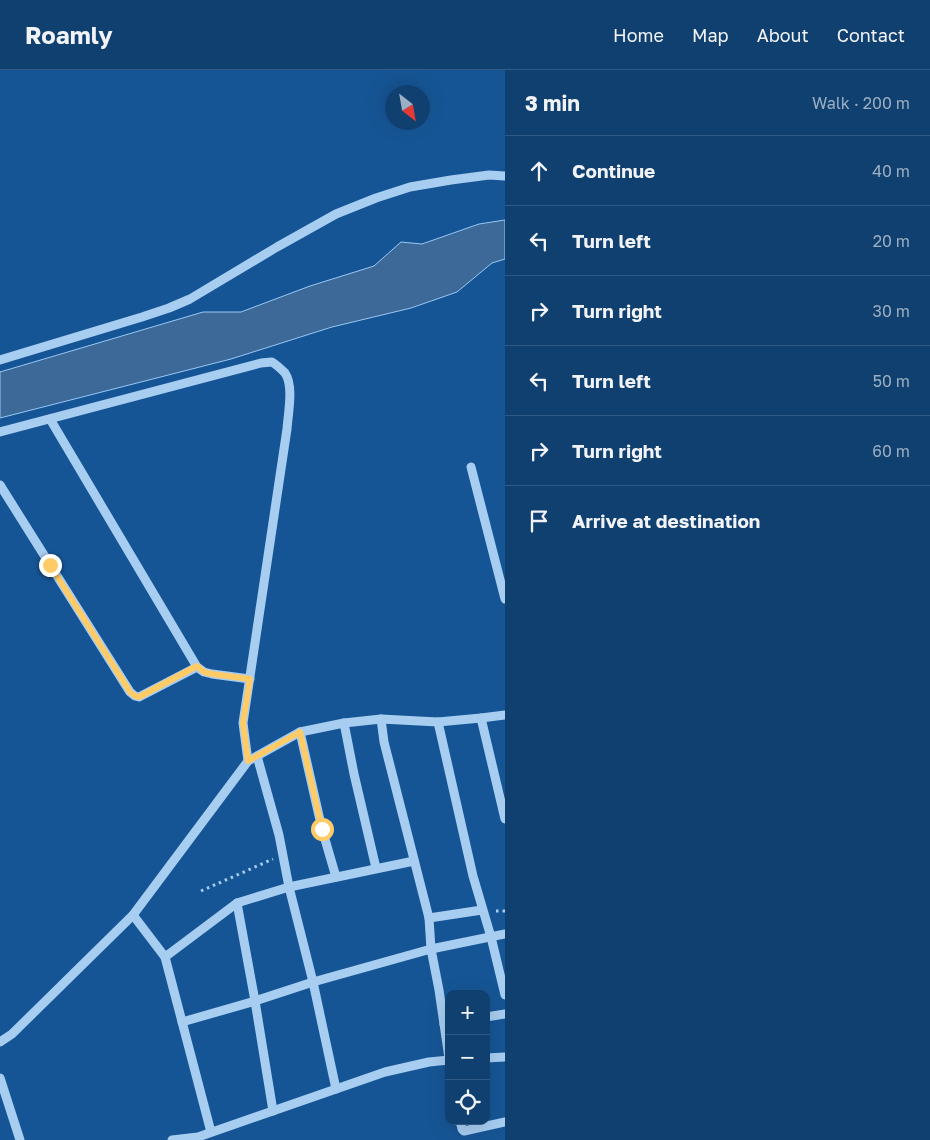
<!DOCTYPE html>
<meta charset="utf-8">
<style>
:root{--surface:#104070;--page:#1e4b78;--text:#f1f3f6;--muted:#9cafc3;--line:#305983}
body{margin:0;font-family:"Golos Text",sans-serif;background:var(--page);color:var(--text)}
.controls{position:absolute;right:15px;bottom:15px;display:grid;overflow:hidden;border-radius:10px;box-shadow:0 5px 20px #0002}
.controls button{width:45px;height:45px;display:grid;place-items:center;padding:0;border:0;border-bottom:1px solid var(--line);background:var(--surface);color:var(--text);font:25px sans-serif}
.compass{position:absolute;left:385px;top:15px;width:45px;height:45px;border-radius:50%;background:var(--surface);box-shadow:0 5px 20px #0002;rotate:149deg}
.stop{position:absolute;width:15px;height:15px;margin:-11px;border:4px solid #ffcb67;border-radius:50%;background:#fff}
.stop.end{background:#ffcb67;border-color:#fff;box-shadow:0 1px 5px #0008}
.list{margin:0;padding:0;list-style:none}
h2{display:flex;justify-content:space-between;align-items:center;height:65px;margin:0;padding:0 20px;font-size:21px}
h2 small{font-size:16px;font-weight:400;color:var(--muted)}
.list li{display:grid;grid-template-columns:32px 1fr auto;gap:15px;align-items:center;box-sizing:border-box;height:70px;padding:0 20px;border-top:1px solid var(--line)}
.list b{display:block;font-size:19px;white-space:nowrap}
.list em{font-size:16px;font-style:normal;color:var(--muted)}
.icon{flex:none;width:28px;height:28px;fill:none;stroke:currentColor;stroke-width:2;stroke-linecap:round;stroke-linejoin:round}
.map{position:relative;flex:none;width:505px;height:1070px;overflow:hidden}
header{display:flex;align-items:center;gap:30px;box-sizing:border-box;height:70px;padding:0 25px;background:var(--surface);border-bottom:1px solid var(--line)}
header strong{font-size:24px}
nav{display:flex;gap:28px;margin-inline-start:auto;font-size:18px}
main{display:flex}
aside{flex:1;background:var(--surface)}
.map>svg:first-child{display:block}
.water{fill:#3c6998;stroke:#99c8f4}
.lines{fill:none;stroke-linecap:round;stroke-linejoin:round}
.path{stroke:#a7cdf1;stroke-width:3;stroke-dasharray:2.5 4;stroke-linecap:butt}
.minor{stroke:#a7cdf1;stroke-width:9}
.route{stroke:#ffcb67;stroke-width:6}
</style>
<header>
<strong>Roamly</strong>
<nav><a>Home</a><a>Map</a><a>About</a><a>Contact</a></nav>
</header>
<main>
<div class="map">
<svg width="505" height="1070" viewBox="0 0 505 1070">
<rect width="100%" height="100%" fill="#165595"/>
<!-- water -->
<polygon class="water" points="505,150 505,189 492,193 457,222 411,238 332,257 231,289 0,348 0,302 203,242 241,242 310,216 374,196 401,172 422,174 479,154"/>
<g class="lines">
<!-- path -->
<g class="path">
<polyline points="201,821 273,789"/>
<polyline points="496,841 505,841"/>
</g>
<!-- minor -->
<g class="minor">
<polyline points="0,290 142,247 169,238 190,229 277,177 336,144 376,128 410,117 451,110 489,105 505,106"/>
<polyline points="50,349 197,597 204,602 212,604 250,609"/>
<path d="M0,362L261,293L272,292C277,295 281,299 285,303C294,316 288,344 287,359L243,653L248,691"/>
<polyline points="471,397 505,529"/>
<polyline points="0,415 130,622 135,626 139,627 197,597"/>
<polyline points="481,648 505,749"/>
<polyline points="381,649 384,672 429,848 431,879 439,920 444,954 449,953"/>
<polyline points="438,652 473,806 491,867 505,925"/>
<polyline points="344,653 354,704 376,798"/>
<polyline points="300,662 322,759 336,807"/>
<polyline points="257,686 279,765 289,817 313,912 336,1019"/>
<polyline points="237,833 255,931 313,912 431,879 505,864"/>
<polyline points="133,845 165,887 237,833 289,817 414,791"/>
<polyline points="429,848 482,840"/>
<polyline points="165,887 211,1062"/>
<polyline points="486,947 505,944"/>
<polyline points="182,952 255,931 273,1041"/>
<polyline points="444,954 449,988"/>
<polyline points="0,972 12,964 133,845 248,691 300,662 344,653 381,649 438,652 481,648 505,645"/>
<polyline points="486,988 505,987"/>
<polyline points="0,1008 20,1070"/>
<polyline points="460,1051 462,1059 464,1061 505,1052"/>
<polyline points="172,1070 198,1067 385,1002 429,992 449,990"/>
</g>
</g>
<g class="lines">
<!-- route -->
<polyline class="route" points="50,495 130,622 135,626 139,627 197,596 204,602 212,604 250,609 243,653 248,691 300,662 322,759"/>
</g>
</svg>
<div class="controls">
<button>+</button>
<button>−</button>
<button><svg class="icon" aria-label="locate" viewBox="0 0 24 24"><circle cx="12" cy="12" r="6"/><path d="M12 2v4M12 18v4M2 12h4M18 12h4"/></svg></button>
</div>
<svg class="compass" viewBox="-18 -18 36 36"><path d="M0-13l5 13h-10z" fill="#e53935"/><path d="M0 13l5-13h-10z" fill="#9cafc3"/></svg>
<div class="stop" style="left:322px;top:759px"></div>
<div class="stop end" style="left:50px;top:495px"></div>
</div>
<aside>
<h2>3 min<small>Walk · 200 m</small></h2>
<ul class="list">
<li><svg class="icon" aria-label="ahead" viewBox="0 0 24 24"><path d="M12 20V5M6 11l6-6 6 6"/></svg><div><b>Continue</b></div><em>40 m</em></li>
<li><svg class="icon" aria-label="left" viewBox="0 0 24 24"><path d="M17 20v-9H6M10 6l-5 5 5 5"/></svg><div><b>Turn left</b></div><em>20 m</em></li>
<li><svg class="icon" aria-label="right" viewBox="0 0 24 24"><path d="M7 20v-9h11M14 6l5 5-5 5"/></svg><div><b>Turn right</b></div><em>30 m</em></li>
<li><svg class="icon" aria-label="left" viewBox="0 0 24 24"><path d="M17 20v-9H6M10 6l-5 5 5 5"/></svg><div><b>Turn left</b></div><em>50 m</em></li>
<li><svg class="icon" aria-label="right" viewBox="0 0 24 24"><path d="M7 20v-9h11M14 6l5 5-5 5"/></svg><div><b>Turn right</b></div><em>60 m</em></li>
<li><svg class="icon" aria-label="arrive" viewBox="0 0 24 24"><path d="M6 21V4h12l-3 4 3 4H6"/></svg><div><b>Arrive at destination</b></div></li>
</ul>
</aside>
</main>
